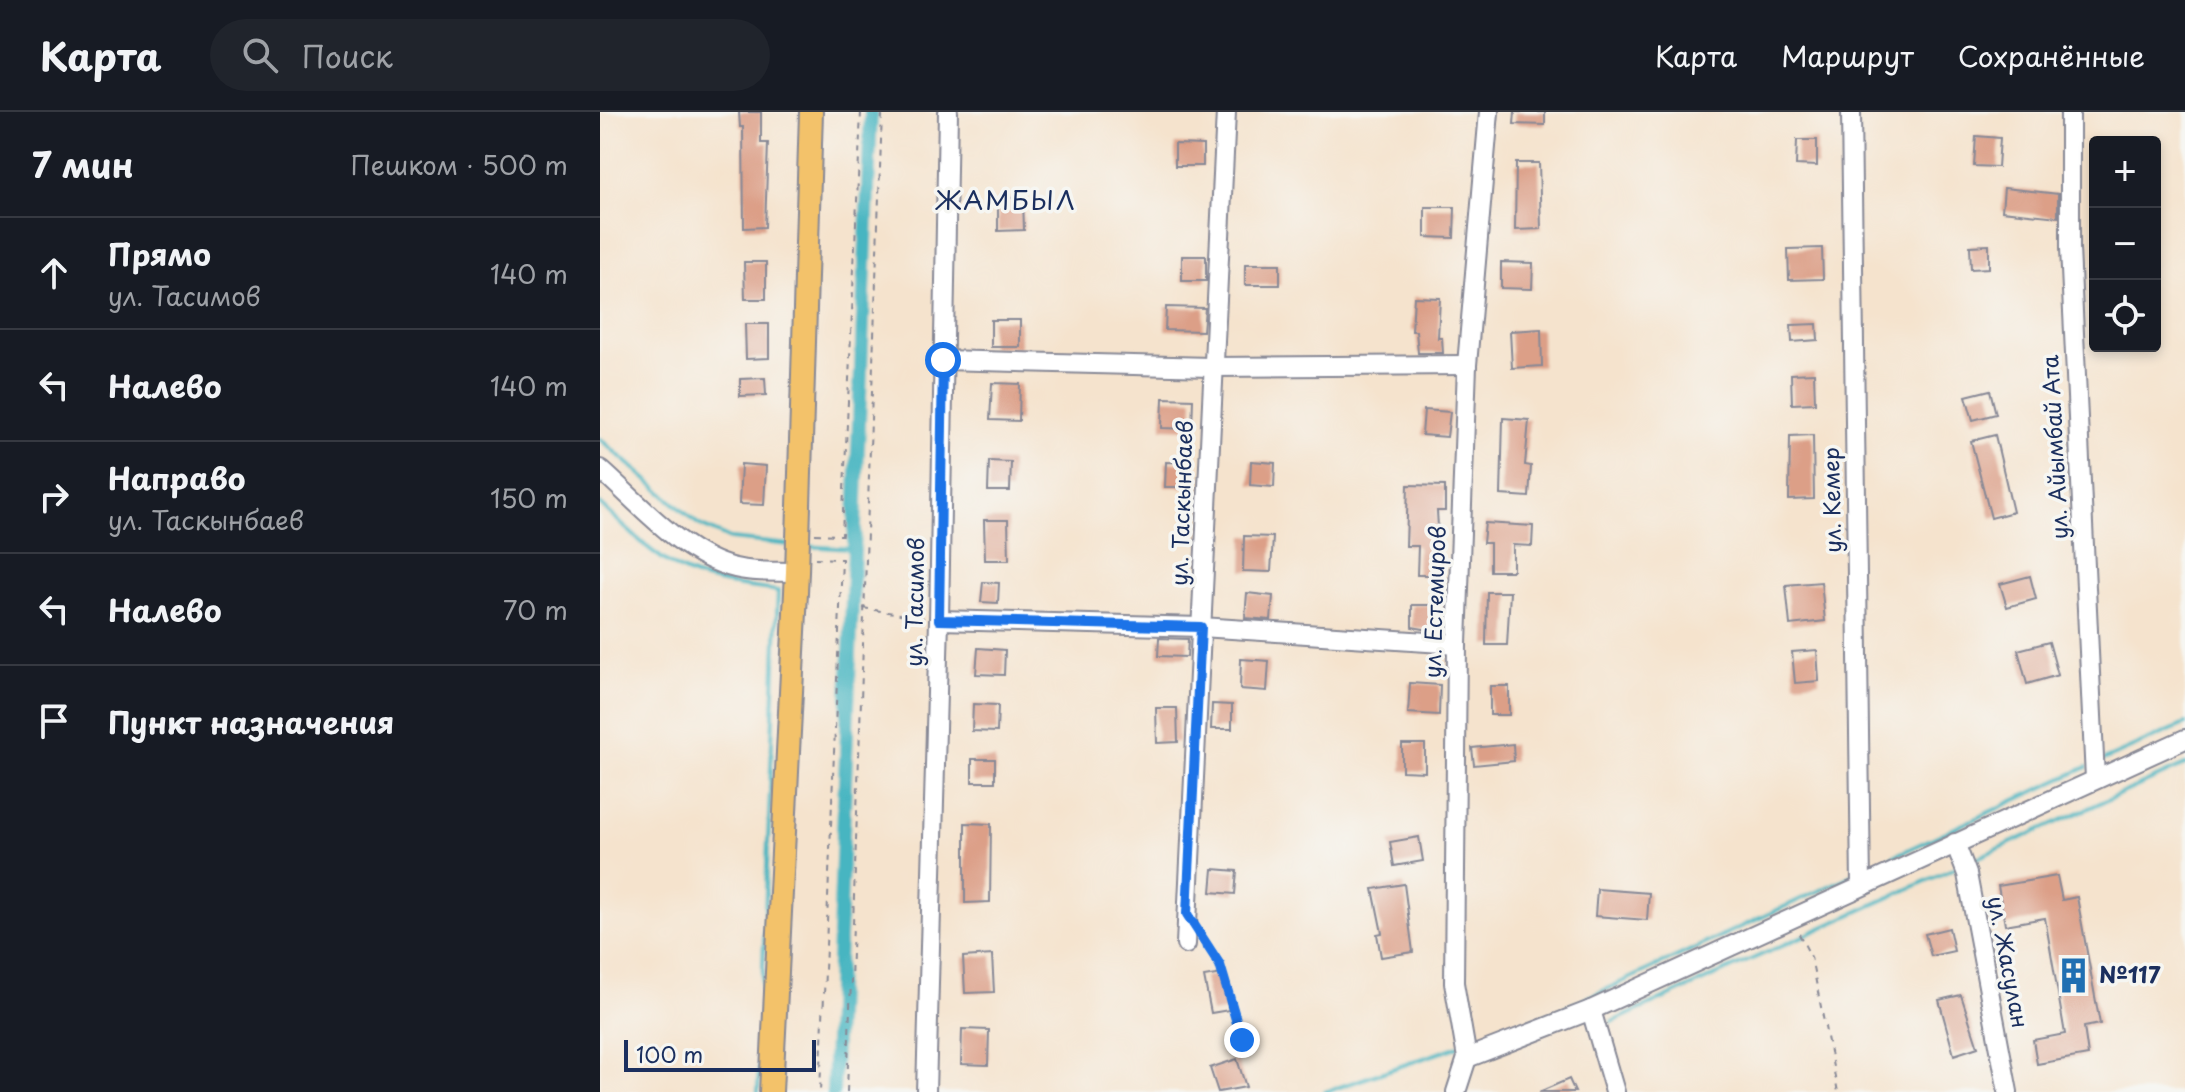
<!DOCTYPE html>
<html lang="ru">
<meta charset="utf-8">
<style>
:root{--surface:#171b24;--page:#20242c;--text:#f1f3f6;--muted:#9ea1a6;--line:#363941}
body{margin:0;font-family:"Playpen Sans",sans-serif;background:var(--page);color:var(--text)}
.controls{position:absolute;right:24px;top:24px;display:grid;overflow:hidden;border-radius:8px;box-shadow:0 4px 12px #0003}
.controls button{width:72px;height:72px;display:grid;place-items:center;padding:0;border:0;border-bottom:2px solid var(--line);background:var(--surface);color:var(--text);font:40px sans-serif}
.scale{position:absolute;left:24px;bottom:20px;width:192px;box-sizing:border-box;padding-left:8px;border:4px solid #1b2f5e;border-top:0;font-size:22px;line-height:28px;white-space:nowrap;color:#1b2f5e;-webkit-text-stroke:6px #f6f6f2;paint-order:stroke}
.stop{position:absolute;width:24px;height:24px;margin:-18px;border:6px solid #1a73e8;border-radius:50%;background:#fff}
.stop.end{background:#1a73e8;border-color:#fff;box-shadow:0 2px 8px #0008}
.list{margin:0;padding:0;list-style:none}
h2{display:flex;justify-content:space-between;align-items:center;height:104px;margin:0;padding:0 32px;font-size:34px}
h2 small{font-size:26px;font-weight:400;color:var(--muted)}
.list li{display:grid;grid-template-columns:52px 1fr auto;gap:24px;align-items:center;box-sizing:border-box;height:112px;padding:0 32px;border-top:2px solid var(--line)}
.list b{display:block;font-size:30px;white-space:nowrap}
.list p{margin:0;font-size:26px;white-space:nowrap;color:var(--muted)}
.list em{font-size:26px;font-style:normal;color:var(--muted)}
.icon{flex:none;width:44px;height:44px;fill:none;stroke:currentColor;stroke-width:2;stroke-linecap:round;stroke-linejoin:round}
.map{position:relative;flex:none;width:1585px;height:980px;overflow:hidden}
header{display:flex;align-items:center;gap:48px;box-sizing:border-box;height:112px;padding:0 40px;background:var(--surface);border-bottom:2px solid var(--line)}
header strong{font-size:38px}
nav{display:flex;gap:44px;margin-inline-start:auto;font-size:28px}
.search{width:560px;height:72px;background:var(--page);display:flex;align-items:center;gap:20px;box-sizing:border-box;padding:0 28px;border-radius:44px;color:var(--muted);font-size:30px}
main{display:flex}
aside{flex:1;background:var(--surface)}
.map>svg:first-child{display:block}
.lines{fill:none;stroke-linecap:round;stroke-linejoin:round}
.stream{stroke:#47b5c1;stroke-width:4}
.canal{stroke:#47b5c1;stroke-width:14}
.building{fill:#dc9f87}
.minor-casing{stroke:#888996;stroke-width:22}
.major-casing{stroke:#888996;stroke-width:26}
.path{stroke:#888996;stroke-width:2;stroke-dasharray:6 6;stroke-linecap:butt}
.minor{stroke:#fff;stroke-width:18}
.major{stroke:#f3c26a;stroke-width:22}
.route{stroke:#1a73e8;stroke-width:10}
.labels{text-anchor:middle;stroke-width:7;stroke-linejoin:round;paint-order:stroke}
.street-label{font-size:22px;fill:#1b2f5e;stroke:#f6f6f2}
.poi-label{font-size:22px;font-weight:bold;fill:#1b2f5e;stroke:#f6f6f2;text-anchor:start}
.quarter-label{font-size:26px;letter-spacing:2px;fill:#1b2f5e;stroke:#f6f6f2}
</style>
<header>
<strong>Карта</strong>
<div class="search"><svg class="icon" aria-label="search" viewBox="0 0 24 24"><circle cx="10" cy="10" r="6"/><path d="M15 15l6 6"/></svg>Поиск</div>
<nav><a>Карта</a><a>Маршрут</a><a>Сохранённые</a></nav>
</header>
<main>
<aside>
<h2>7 мин<small>Пешком · 500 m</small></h2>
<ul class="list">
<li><svg class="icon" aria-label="ahead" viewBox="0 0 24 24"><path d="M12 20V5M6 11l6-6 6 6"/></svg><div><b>Прямо</b><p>ул. Тасимов</p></div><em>140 m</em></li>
<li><svg class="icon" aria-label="left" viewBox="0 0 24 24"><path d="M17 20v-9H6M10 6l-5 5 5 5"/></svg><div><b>Налево</b></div><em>140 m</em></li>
<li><svg class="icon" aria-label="right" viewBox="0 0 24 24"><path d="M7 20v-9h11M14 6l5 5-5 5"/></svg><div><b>Направо</b><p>ул. Таскынбаев</p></div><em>150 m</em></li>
<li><svg class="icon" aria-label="left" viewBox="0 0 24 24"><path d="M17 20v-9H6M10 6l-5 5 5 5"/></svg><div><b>Налево</b></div><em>70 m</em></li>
<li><svg class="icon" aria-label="arrive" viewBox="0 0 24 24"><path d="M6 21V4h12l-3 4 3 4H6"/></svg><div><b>Пункт назначения</b></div></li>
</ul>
</aside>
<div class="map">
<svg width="1585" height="980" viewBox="0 0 1585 980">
<rect width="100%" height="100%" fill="#f6f6f2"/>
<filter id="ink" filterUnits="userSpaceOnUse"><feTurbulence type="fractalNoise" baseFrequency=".0125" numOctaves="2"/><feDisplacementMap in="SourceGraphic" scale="16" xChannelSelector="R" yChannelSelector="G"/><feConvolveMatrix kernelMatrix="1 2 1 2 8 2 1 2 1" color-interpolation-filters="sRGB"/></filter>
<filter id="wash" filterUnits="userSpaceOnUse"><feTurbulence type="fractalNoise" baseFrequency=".006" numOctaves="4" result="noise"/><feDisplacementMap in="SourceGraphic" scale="32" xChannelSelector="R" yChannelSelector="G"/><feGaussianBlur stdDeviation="1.8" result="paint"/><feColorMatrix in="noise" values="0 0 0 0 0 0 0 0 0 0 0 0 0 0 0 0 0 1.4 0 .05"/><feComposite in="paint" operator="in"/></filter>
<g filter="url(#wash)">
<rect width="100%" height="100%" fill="#f5e3cd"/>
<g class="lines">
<!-- stream -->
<g class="stream">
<polyline points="0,327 98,412 130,427 191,433"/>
<path d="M0,392C28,417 57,450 93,463C120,473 150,475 178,479L158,980"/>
<polyline points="204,434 253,437"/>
<polyline points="1499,650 1585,612"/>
<polyline points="1368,750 1585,653"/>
<polyline points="1266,757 1487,655"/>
<polyline points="1012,910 1357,755"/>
<polyline points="871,930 955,901 1255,762"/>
<polyline points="725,980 859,934"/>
</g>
<!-- canal -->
<polyline class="canal" points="233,980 271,0"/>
</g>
<g id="blocks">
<!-- building -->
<g class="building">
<polygon points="139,0 161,0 161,31 168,31 165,115 144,116 143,15 140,15"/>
<polygon points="915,0 945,0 945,13 914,12"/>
<polygon points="1376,24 1400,26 1398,55 1374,54"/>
<polygon points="1197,28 1217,28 1217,54 1196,53"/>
<polygon points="575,32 603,33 603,54 575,54"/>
<polygon points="916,51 939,51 941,117 915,118"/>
<polygon points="1404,76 1458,82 1458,105 1402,99"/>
<polygon points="398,86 423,86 424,118 398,119"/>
<polygon points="825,95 855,95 854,126 825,125"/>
<polygon points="1389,133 1389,156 1371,157 1370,134"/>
<polygon points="1222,136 1223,167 1189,168 1188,137"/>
<rect x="582" y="144" width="24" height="25"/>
<polygon points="144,150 166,150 166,187 145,187"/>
<polygon points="901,150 933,151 932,177 901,176"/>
<rect x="645" y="152" width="35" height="21"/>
<polygon points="814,185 840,186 838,226 842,226 843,241 818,241 816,219 812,219"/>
<polygon points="566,195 605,196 603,219 565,218"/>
<rect x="391" y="208" width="29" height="27"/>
<polygon points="145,212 169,212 169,246 146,247"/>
<polygon points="1217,212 1218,228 1192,230 1191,213"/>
<polygon points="941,217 942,254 912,256 910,219"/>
<polygon points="1214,261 1215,291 1192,292 1191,262"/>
<polygon points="165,266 166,283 140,284 140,267"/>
<polygon points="392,271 420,272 419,309 390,308"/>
<polygon points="1390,278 1396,302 1373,308 1366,284"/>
<polygon points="563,286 593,287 592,317 562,316"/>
<polygon points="824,298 850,300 847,325 822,323"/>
<polygon points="903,306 929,308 925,353 931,354 929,385 901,383"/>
<polygon points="1213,323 1214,387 1189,388 1190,324"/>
<polygon points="1395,323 1413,400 1391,406 1371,329"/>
<polygon points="389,349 411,350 410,379 388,379"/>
<polygon points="651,349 675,351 674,375 650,373"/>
<polygon points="566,350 588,351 587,375 565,375"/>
<polygon points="141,352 166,354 164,393 139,392"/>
<polygon points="808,373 845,374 845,399 837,399 841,463 817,463 818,434 806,434"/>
<polygon points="384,408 408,408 409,448 385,448"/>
<polygon points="885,411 933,414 932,434 913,433 913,459 890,459 890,431 883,431"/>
<polygon points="644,424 673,425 671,460 643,459"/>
<polygon points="1430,464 1436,487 1407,495 1400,472"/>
<polygon points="383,470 399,471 398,491 381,490"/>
<polygon points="1221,470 1225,509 1190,513 1186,473"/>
<polygon points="887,480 910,480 907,533 886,533"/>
<polygon points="647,481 673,484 671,508 645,506"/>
<polygon points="812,493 835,493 835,519 812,515"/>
<polygon points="559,526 588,527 587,545 558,544"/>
<polygon points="1449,530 1458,563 1427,572 1418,538"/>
<polygon points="378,536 405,538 404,563 376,562"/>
<polygon points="1217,538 1219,569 1195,571 1192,540"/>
<polygon points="641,547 669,549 667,579 640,577"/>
<polygon points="810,571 840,573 839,603 808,601"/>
<rect x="890" y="574" width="19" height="29"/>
<polygon points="373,592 398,593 397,620 372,619"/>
<polygon points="612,592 632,593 632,617 611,617"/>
<polygon points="556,596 577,596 578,630 557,631"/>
<polygon points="802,632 825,632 825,660 802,659"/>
<polygon points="913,632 914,649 874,653 872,636"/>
<rect x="372" y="647" width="23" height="23"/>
<polygon points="365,711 391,712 390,790 365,791"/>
<polygon points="819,725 823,749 794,754 790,730"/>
<polygon points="613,757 637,759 635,782 611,780"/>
<polygon points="1457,764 1462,788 1477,785 1500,912 1484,915 1488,943 1437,952 1433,928 1465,922 1445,806 1405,813 1398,774"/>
<polygon points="804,772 813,840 781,845 777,822 782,821 773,777"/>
<polygon points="997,777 1049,781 1047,808 995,804"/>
<polygon points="1349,816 1354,839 1331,844 1325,822"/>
<polygon points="392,843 394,880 365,881 363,845"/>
<polygon points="622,862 629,898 611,901 604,865"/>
<polygon points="1361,883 1378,935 1354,943 1339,888"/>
<polygon points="362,917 389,918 388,953 361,952"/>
<polygon points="637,947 646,975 618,980 610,956"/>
<polygon points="969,967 975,980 939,980"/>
</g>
</g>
</g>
<g filter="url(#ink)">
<use href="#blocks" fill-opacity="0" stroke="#888996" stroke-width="2"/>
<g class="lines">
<defs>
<g id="minor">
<polyline points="1251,0 1261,774"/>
<polyline points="1470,0 1470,136 1495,667"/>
<polyline points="343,248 611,255 867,253"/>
<path d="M0,357C39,391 83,444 135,456C154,461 178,459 197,460"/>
<polyline points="339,508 601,515 857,532"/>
<polyline points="1355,731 1367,762 1408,980"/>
<polyline points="586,832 626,0"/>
<polyline points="991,898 1015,980"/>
<polyline points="867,946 991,898 1585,627"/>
<polyline points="326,980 339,508 348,0"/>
<polyline points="856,980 867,946 854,871 857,532 867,253 889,0"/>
</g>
<polyline id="major" points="171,980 197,460 211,0"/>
</defs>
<!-- minor casing -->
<use href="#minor" class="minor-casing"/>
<!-- major casing -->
<use href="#major" class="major-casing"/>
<!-- path -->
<g class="path">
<polyline points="215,422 242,423 261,0"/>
<polyline points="215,446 242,447 220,980"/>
<polyline points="263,496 324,506"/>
<polyline points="1199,822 1211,845 1238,980"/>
<polyline points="603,827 620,853 642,928"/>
<polyline points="247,980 282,0"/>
</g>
<!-- minor -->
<use href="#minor" class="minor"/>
<!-- major -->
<use href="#major" class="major"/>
</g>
</g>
<g class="lines" filter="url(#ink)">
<!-- route -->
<polyline class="route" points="343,248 339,508 601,515 587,802 620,853 642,928"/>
</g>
<!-- icons -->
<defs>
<symbol id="building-bare" viewBox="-9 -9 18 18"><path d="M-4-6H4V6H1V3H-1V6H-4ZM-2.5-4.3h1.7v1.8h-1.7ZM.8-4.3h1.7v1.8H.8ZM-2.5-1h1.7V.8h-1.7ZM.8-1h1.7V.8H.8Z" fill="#1f6fb2" stroke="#f6f6f2" stroke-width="2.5" paint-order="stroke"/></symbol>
</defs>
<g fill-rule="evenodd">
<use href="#building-bare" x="1448" y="838" width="51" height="51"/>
</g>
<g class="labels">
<!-- street labels -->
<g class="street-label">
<text transform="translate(1455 335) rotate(-93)" y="8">ул. Айымбай Ата</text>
<text transform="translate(1232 388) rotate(-91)" y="8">ул. Кемер</text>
<text transform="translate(582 391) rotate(-88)" y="8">ул. Таскынбаев</text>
<text transform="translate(315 490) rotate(-89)" y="8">ул. Тасимов</text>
<text transform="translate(835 490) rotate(-88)" y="8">ул. Естемиров</text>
<text transform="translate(1408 850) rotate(79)" y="8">ул. Жасулан</text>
</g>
<!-- poi labels -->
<g class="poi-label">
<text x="1499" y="871">№117</text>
</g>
<!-- quarter labels -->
<g class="quarter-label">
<text x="406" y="98">ЖАМБЫЛ</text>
</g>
</g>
</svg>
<div class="controls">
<button>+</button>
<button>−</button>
<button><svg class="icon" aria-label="locate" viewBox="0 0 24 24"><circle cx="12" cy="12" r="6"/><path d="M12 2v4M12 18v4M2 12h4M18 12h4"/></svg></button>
</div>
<div class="scale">100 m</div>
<div class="stop" style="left:343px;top:248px"></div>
<div class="stop end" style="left:642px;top:928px"></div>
</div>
</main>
